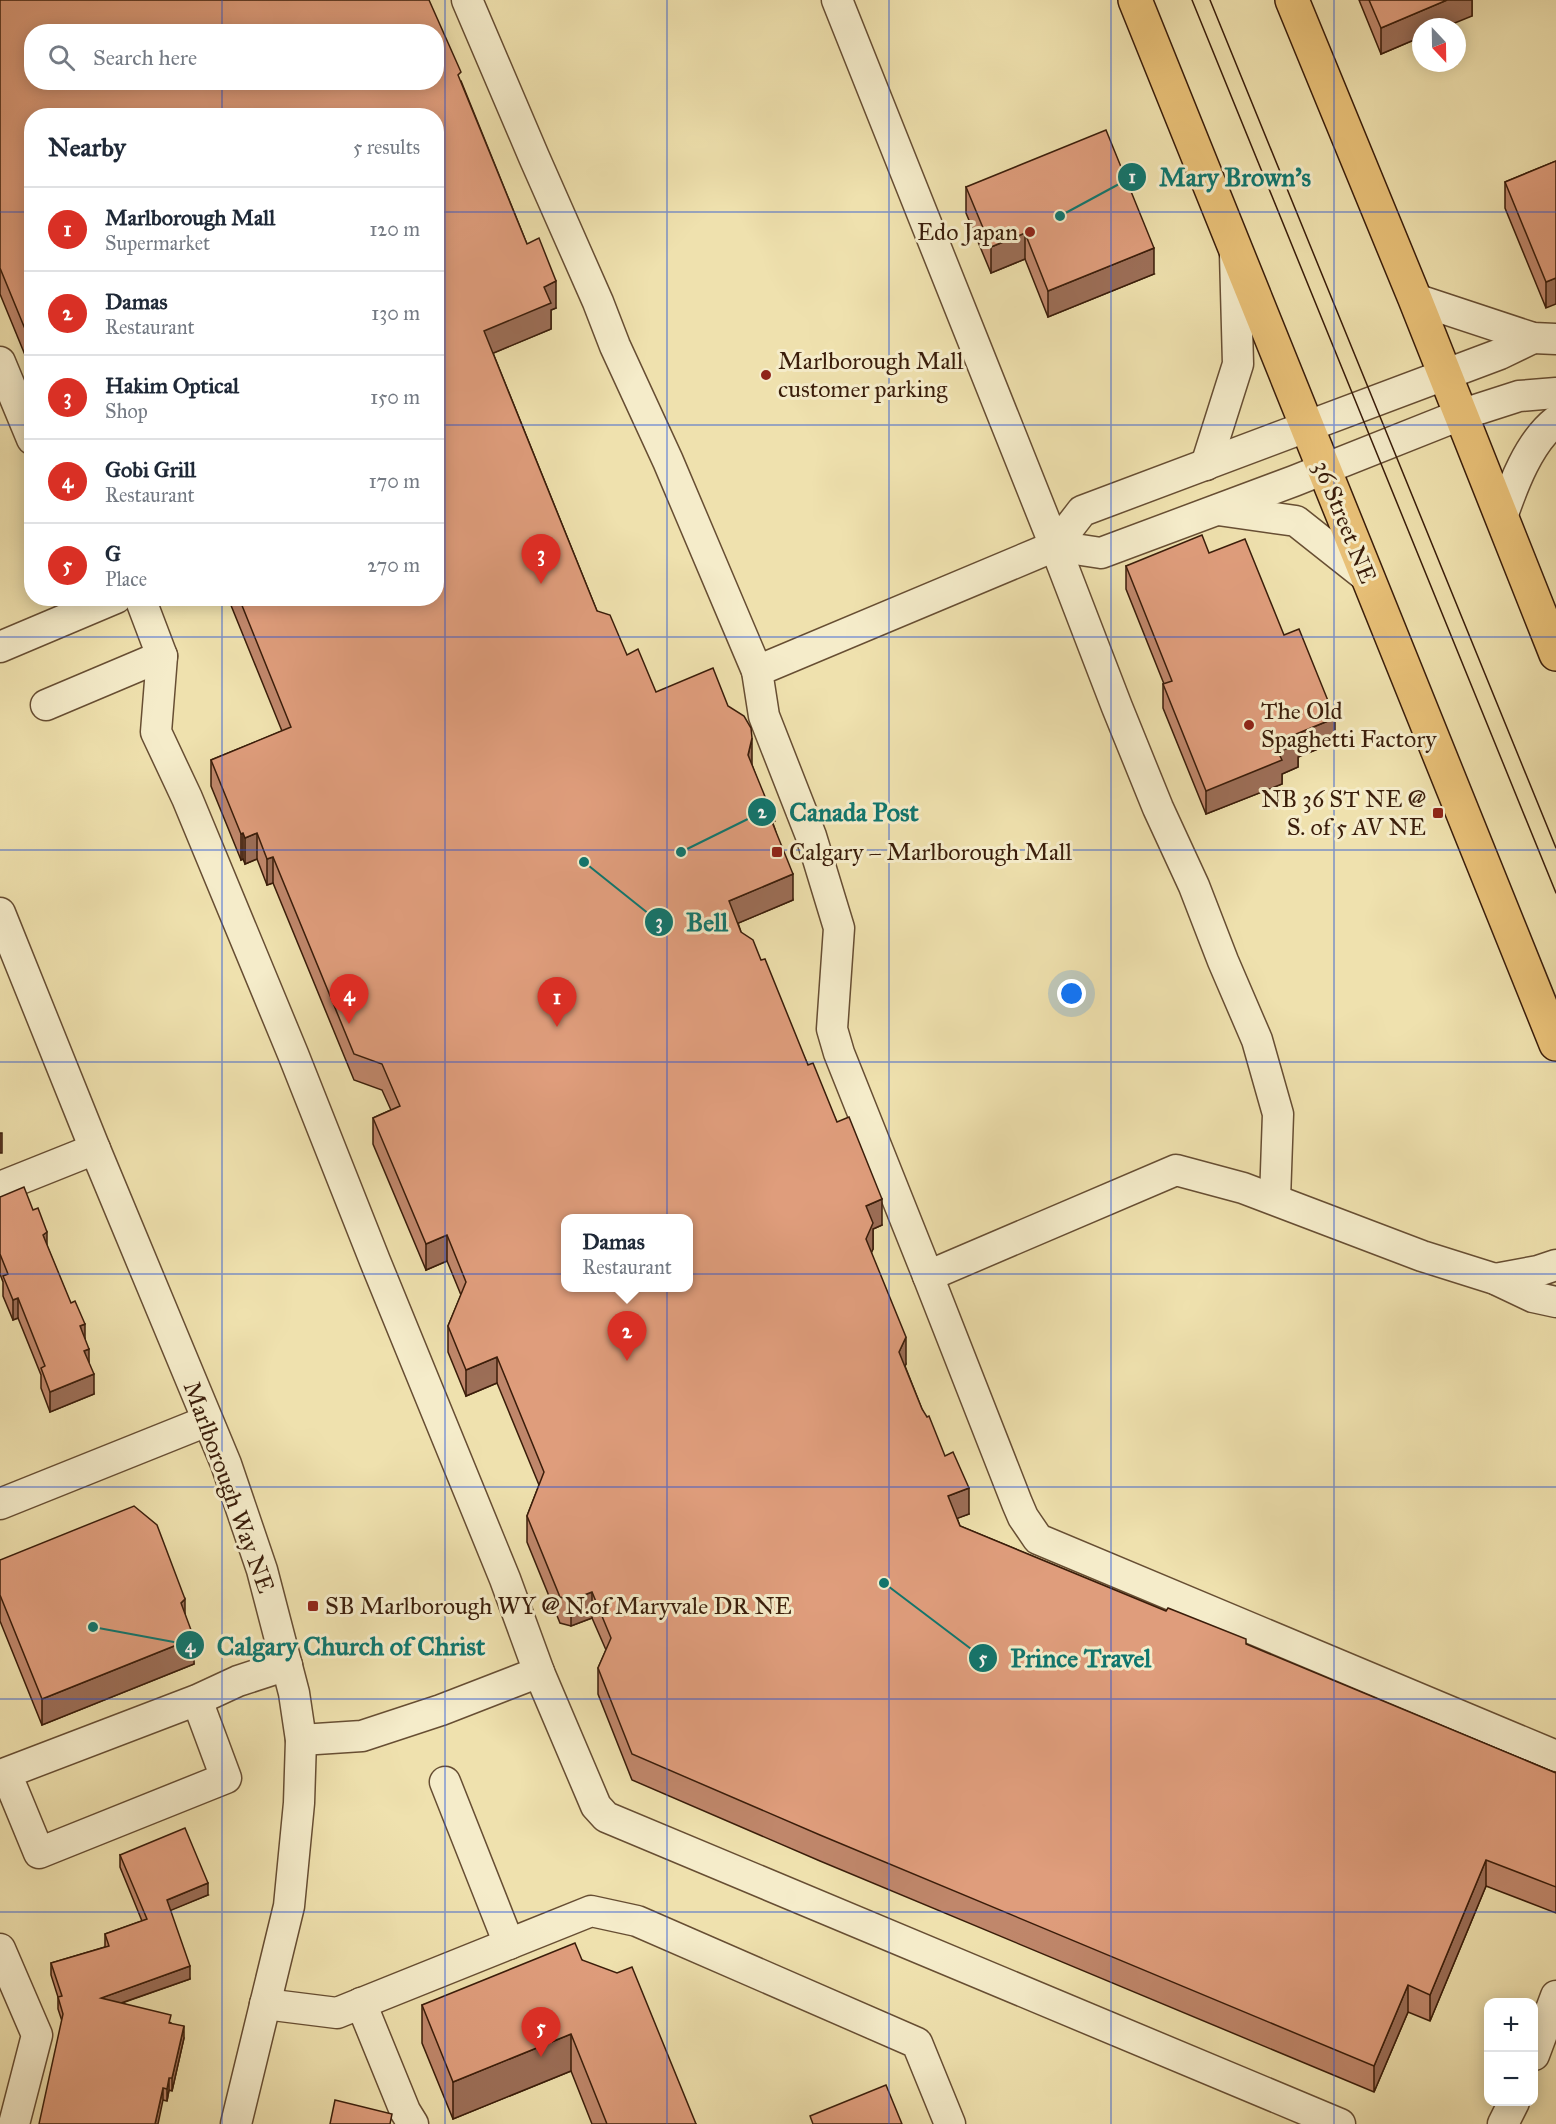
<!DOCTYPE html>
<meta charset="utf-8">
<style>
:root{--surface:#fff;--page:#f2f2f3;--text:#1f2937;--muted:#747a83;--line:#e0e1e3;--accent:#d93025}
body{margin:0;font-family:"IM FELL Great Primer",serif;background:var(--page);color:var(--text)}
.controls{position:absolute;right:18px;bottom:18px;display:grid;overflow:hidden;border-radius:12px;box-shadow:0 3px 15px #0003}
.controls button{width:54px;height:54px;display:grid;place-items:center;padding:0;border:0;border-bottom:2px solid var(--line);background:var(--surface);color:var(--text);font:30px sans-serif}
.compass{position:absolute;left:1412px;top:18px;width:54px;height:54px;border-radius:50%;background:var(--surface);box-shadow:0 3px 15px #0003;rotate:158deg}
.you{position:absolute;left:1072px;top:994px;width:21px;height:21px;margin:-15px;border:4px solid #fff;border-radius:50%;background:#1a73e8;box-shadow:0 0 0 9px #1a73e833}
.badge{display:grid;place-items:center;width:39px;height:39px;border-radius:50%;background:var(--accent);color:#fff;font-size:20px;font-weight:700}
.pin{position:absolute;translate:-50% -50px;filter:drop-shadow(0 2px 3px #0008)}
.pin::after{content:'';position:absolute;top:32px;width:21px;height:18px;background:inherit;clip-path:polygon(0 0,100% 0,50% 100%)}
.popup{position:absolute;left:561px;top:1214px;width:132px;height:78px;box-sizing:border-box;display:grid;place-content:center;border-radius:12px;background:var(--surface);filter:drop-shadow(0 2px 4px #0005);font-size:20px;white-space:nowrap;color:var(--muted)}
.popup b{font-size:22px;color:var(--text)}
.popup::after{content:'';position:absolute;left:50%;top:100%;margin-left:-12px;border:12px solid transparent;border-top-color:var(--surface)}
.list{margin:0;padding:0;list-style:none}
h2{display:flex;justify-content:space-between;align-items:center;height:78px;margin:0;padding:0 24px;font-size:26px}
h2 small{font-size:20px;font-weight:400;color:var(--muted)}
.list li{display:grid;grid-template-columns:39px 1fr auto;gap:18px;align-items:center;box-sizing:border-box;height:84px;padding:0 24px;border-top:2px solid var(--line)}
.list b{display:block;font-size:22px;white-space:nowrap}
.list p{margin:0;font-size:20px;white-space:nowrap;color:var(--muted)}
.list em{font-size:20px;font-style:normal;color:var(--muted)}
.icon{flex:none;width:33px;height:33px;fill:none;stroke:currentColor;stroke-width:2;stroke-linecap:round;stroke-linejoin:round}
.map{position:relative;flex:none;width:1556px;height:2124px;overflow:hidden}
.search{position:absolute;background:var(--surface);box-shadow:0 3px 15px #0003;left:24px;top:24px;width:420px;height:66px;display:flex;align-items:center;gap:15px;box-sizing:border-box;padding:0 21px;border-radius:24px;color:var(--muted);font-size:22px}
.panel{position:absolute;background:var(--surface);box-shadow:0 3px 15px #0003;left:24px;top:108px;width:420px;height:498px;border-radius:24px}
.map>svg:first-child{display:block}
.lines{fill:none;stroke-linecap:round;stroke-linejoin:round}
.minor-casing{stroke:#674e33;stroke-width:33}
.major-casing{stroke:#3a1d0a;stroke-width:36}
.minor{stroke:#f5ecca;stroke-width:30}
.major{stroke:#e8c077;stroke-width:33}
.tram{stroke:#3a1d0a;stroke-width:1.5}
.wall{fill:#c0876b;stroke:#3a1d0a;stroke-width:1.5}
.shaded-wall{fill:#9c6e57;stroke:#3a1d0a;stroke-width:1.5}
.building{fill:#df9d7c;stroke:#3a1d0a;stroke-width:1.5;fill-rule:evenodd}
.grid{fill:none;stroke:#1d4ed8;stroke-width:1.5;stroke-opacity:0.55}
.poi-dot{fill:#8f2418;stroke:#f5ecca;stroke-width:2}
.labels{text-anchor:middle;stroke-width:6;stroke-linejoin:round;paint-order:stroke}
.poi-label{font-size:24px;fill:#3a1d0a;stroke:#f5ecca;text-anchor:start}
.street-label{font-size:24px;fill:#3a1d0a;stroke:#f5ecca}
.leader{fill:none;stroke:#0f766e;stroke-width:2}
.callout-dot{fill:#0f766e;stroke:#f5ecca;stroke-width:2}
.mark-label{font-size:18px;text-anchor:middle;font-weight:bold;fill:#fff}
.callout-label{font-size:26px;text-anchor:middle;font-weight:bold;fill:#0f766e;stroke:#f5ecca;stroke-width:6;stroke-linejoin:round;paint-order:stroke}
</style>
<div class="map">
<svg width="1556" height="2124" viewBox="0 0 1556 2124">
<rect width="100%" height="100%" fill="#efe1ae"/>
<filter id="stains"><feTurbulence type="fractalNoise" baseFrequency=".00333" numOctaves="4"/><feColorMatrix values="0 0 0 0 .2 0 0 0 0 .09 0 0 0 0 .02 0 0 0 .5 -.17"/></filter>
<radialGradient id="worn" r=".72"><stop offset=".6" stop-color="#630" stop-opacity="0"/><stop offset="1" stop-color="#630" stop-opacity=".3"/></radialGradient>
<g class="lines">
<defs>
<g id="minor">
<polyline points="467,0 534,157 598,302 615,346 668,461 757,671"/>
<polyline points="837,0 1055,546 1117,707 1158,808 1194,886 1223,961 1257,1040 1278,1114 1275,1199"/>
<polyline points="1415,299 1533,338 1556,339"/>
<polyline points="1533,338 1500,354 1082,511 1055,546 757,671 764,716 811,836 839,928 832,1029 839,1053 928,1276 1176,1170 1243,1188 1422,1256 1495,1279 1533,1297 1556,1302"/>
<polyline points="0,362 32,439"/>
<polyline points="1206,465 1238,364 1235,254"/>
<polyline points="1218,510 1296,521 1368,578"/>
<path d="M1502,517C1513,485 1529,442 1556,421"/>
<polyline points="1055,546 1101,553 1294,481 1460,415 1519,396 1556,393"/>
<polyline points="140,598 162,656 156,732 187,798 293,1054 375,1261 505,1579 539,1672 596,1806 606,1817 1340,2124"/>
<polyline points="0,647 116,598"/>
<polyline points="46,705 162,656"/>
<polyline points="0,913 95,1149 226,1464 262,1570 294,1693 301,1740 299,1803 289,1906 236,2124"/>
<polyline points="0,1187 95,1149"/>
<polyline points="928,1276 1017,1503 1023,1517 1038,1539 1556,1756"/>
<polyline points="1495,1279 1538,1271 1556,1265"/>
<polyline points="0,1504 207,1421"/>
<polyline points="197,1700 226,1778 39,1853 6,1773 197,1700 238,1681 287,1665"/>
<polyline points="301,1740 362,1736 441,1710 539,1672"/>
<polyline points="445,1782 509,1944"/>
<polyline points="0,1949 37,2035 14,2124"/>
<polyline points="361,2003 405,2111 413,2124"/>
<polyline points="265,2004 337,2013 591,1911 637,1921 917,2043 950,2124"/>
<polyline points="1534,2055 1556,1996"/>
<polyline points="1503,2124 1514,2102"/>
</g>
<g id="major">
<polyline points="1135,0 1556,1044"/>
<polyline points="1292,0 1415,299 1556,654"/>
</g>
</defs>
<!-- minor casing -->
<use href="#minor" class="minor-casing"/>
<!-- major casing -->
<use href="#major" class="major-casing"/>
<!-- minor -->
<use href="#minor" class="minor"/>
<!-- major -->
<use href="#major" class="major"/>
<!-- tram -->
<g class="tram">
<polyline points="1192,0 1556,893"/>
<polyline points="1210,0 1556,848"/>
</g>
</g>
<!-- wall -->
<g class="wall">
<polygon points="0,0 461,81 527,244 556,308 551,310 551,329 493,353 597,611 627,655 656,692 752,765 775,829 793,900 738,923 741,932 837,1122 882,1225 873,1229 873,1249 871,1252 906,1364 905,1366 922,1409 969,1514 957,1518 960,1526 1556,1773 1556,1913 1486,1886 1430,2021 1408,2012 1374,2092 820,1861 632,1780 598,1694 598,1668 606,1650 592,1618 571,1626 560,1623 527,1542 527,1516 539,1485 497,1383 466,1396 448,1352 448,1326 461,1295 447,1261 426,1270 373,1144 373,1118 391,1110 382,1090 354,1080 273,883 267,885 257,859 245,864 243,859 241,860 211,786 211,760 282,731 228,598 436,598 32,116 32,372 0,294"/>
<polygon points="1359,0 1472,0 1472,16 1421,27 1421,37 1381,54"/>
<polygon points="1556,161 1546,308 1505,208 1505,182"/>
<polygon points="966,187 1154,274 1048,317 1025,259 991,273 966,213"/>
<polygon points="1209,553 1284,635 1335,742 1298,757 1298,767 1282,774 1282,784 1206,814 1163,708 1163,684 1164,684 1126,589 1126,566"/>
<polygon points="0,1197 47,1246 85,1339 94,1394 50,1412 41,1388 41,1375 18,1318 13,1320 3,1296 3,1282 0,1274"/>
<polygon points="0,1560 185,1614 194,1664 42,1725 0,1621"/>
<polygon points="120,1855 208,1895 170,1910 190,1979 122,2003 171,2023 184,2038 172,2091 169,2090 167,2101 163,2100 62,2021 58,2009 58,1997 51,1975 51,1963 105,1947 105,1934 142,1921 120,1867"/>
<polygon points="582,1960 696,2124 592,2124 571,2071 453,2119 422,2043 422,2005"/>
</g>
<!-- shaded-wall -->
<g class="shaded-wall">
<polygon points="1447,0 1472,0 1472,16 1445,27 1421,27 1421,37 1381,54 1381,28"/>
<polygon points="1025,233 1025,259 991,273 991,247"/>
<polygon points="1154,248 1154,274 1048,317 1048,291"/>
<polygon points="1556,278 1556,304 1546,308 1546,282"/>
<polygon points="556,281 556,308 551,310 551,329 484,357 484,331 544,287"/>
<polygon points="1335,718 1335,742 1298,757 1298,767 1282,774 1282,784 1206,814 1206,791 1278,752 1294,735"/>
<polygon points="752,738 752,764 748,781 748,755"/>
<polygon points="243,833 243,859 241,860 241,834"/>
<polygon points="257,833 257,859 245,864 245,838"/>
<polygon points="273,857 273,883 267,885 267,859"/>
<polygon points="793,874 793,900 729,927 729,901"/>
<rect x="0" y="1133" width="2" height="20"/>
<polygon points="882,1199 882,1225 873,1229 873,1249 866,1265 866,1206"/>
<polygon points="47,1232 47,1252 43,1235"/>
<polygon points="447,1235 447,1261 426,1270 426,1244"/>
<polygon points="18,1298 18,1318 13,1320 13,1300"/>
<polygon points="85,1324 85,1344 80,1326"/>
<polygon points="906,1337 906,1364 899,1378 899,1352"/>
<polygon points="89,1349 89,1369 84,1351"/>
<polygon points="497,1357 497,1383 466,1396 466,1370"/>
<polygon points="94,1374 94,1394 50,1412 50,1392"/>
<polygon points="969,1488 969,1514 948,1522 948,1496"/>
<polygon points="592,1592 592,1618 571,1626 571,1600"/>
<polygon points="185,1599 185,1625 181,1603"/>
<polygon points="194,1638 194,1664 42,1725 42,1699"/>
<polygon points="1486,1860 1486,1886 1430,2021 1430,1995"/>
<polygon points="208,1883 208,1895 167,1912 167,1900"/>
<polygon points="190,1966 190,1979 101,2010 101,1998"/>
<polygon points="1408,1985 1408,2012 1374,2092 1374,2066"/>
<polygon points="184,2026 184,2038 172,2091 172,2078"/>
<polygon points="571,2034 571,2071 453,2119 453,2082"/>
<polygon points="169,2078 169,2090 167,2101 167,2089"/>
<polygon points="163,2088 163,2100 158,2124 155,2124"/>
</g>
<!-- building -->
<g class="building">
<path d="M0,0H429L461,72L458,75L527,244L539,238L556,281L544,287L551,303L484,331L597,611L610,615L627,655L638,649L656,692L713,668L728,706L744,716L751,728L752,738L748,755L775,821L772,822L793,874L729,901L741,932L753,940L761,960L765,959L808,1065L813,1063L837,1122L849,1117L882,1199L866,1206L873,1223L866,1239L906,1337L899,1352L922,1409L927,1417L929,1416L945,1456L953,1452L969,1488L948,1496L960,1526L1166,1611L1168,1608L1246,1639V1644L1556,1773V1887L1486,1860L1430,1995L1408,1985L1374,2066L820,1835L632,1754L598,1668L611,1638L592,1592L571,1600L560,1597L527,1516L544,1472L497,1357L466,1370L448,1326L466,1282L447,1235L426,1244L373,1118L400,1106L382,1064L354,1054L273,857L267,859L257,833L245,838L243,833L241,834L211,760L291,727L239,598H436V116H32V346L0,268ZM32,32H436V82H32ZM566,1218H688V1287H566Z"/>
<polygon points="1369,0 1447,0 1381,28"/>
<polygon points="1106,130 1154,248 1048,291 1025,233 991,247 966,187"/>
<polygon points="1556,161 1556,278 1546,282 1505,182"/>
<polygon points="1202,535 1209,553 1245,539 1284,635 1299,629 1335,718 1294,735 1298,744 1278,752 1282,760 1206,791 1163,684 1172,681 1126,566"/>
<polygon points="24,1187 33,1210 38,1208 47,1232 43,1235 71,1303 75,1301 85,1324 80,1326 89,1349 84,1351 94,1374 50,1392 41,1368 45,1366 18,1298 13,1300 3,1276 8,1274 0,1254 0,1197"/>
<polygon points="134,1506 157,1525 185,1599 181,1603 194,1638 42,1699 0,1595 0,1560"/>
<polygon points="185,1828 208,1883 167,1900 190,1966 101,1998 171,2015 169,2023 184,2026 172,2078 169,2078 167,2089 163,2088 155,2124 39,2124 63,2014 58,1997 62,1996 51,1963 109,1946 105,1934 147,1919 120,1855"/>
<polygon points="575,1943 582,1960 617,1973 632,1967 696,2124 607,2124 571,2034 453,2082 422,2005"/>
<polygon points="886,2085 902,2124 813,2124 810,2116"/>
<polygon points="335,2100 392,2114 390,2124 330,2124"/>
</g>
<!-- grid -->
<path class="grid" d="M222,0V32M445,0V2124M667,0V2124M889,0V2124M1111,0V2124M1334,0V2124M222,82V116M0,212H32M436,212H1556M0,425H32M436,425H1556M222,598V2124M0,637H1556M0,850H1556M0,1062H1556M0,1274H1556M0,1487H1556M0,1699H1556M0,1912H1556"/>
<!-- markers -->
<g class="poi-dot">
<circle cx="1030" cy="232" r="6"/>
<circle cx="766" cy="375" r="6"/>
<circle cx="1249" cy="725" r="6"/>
<rect x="1432" y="807" width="12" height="12" rx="3"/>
<rect x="771" y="846" width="12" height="12" rx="3"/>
<rect x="307" y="1600" width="12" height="12" rx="3"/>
</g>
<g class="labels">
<!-- poi labels -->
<g class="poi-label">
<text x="1018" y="240" text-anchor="end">Edo Japan</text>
<text x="778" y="369">Marlborough Mall<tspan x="778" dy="28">customer parking</tspan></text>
<text x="1261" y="719">The Old<tspan x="1261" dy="28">Spaghetti Factory</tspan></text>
<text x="1426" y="807" text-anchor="end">NB 36 ST NE @<tspan x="1426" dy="28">S. of 5 AV NE</tspan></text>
<text x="789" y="860">Calgary – Marlborough Mall</text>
<text x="325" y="1614">SB Marlborough WY @ N.of Maryvale DR NE</text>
</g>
<!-- street labels -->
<g class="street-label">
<text transform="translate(1345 522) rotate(68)" y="8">36 Street NE</text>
<text transform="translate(229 1487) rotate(70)" y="8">Marlborough Way NE</text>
</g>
</g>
<!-- callouts -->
<path class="leader" d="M1060 216L1132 177M681 852L762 812M584 862L659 922M93 1627L190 1645M884 1583L983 1658"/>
<g class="callout-dot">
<circle cx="1060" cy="216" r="6"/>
<circle cx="681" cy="852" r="6"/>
<circle cx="584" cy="862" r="6"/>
<circle cx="93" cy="1627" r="6"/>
<circle cx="884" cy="1583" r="6"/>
<circle cx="1132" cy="177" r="15"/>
<circle cx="762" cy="812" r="15"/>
<circle cx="659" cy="922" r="15"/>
<circle cx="190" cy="1645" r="15"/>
<circle cx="983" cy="1658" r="15"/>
</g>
<g class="mark-label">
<text x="1132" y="183">1</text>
<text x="762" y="818">2</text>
<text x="659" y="928">3</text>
<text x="190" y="1652">4</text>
<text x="983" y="1664">5</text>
</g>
<g class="callout-label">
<text x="1235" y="186">Mary Brown's</text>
<text x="854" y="821">Canada Post</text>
<text x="707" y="931">Bell</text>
<text x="351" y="1655">Calgary Church of Christ</text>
<text x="1081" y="1667">Prince Travel</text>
</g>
<rect width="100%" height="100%" filter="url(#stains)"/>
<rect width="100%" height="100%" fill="url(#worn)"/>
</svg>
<div class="controls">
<button>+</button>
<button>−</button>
</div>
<svg class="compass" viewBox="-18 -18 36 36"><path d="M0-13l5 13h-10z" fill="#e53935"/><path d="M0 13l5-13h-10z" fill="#747a83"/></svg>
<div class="you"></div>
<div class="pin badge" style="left:557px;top:1027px">1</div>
<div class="pin badge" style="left:627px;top:1361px">2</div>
<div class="popup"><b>Damas</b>Restaurant</div>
<div class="pin badge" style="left:541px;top:584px">3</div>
<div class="pin badge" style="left:349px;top:1024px">4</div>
<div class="pin badge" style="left:541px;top:2057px">5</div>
<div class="search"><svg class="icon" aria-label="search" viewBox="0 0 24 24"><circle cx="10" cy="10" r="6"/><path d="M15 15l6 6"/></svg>Search here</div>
<section class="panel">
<h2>Nearby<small>5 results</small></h2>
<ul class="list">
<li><span class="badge">1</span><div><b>Marlborough Mall</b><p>Supermarket</p></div><em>120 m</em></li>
<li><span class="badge">2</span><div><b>Damas</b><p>Restaurant</p></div><em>130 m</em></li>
<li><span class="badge">3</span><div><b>Hakim Optical</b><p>Shop</p></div><em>150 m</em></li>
<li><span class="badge">4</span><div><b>Gobi Grill</b><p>Restaurant</p></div><em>170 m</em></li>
<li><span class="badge">5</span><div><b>G</b><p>Place</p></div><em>270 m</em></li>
</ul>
</section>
</div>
